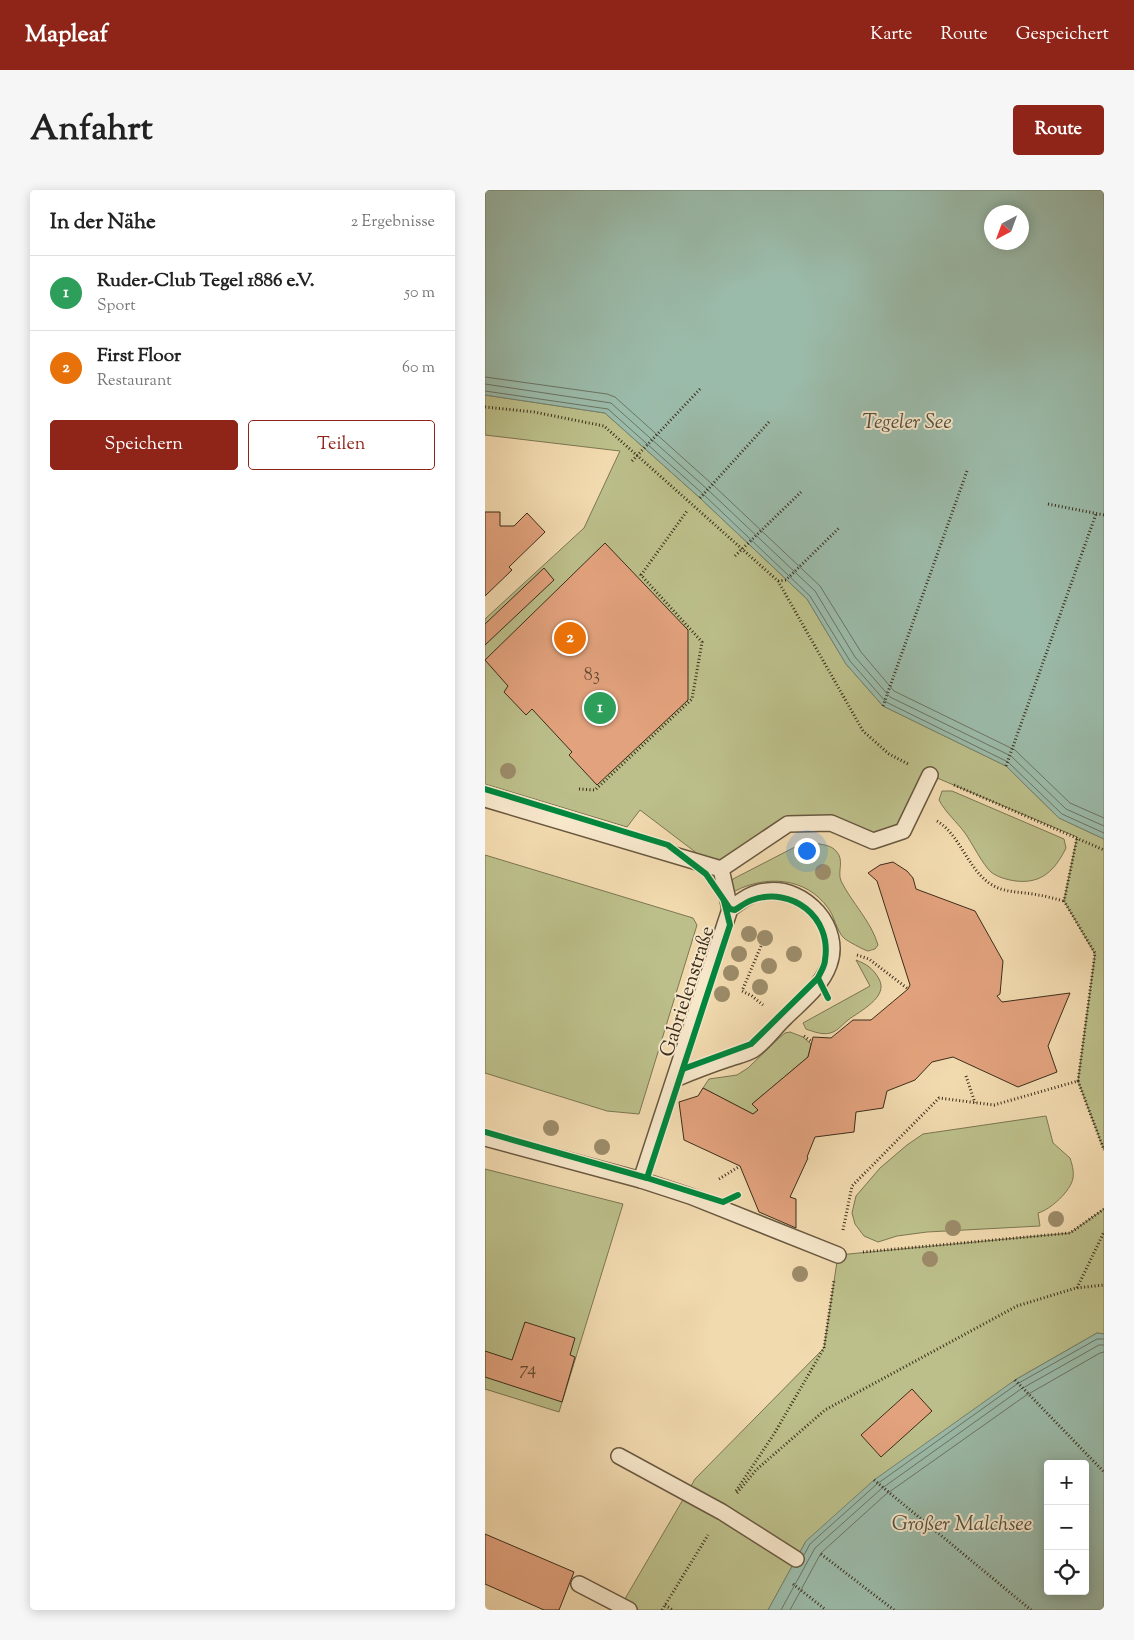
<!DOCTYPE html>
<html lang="de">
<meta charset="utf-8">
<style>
:root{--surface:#fff;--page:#f6f6f6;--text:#222;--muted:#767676;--line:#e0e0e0;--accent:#8f2418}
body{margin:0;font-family:"Sorts Mill Goudy",serif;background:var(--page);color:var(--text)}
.controls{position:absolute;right:15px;bottom:15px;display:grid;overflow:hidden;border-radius:5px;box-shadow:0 2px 12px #0003}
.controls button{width:45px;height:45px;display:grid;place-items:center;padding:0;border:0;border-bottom:1px solid var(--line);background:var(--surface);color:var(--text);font:25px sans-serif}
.compass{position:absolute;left:499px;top:15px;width:45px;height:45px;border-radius:50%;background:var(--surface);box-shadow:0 2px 12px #0003;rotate:221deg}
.you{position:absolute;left:321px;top:660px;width:18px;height:18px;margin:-12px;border:4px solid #fff;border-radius:50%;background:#1a73e8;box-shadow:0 0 0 8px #1a73e833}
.badge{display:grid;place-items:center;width:32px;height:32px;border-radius:50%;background:var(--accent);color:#fff;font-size:16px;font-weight:700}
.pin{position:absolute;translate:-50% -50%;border:2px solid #fff;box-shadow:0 1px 5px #0006}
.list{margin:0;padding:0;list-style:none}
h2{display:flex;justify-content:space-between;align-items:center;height:65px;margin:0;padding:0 20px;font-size:21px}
h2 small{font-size:16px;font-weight:400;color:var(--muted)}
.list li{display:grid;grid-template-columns:32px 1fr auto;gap:15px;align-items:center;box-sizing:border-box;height:75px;padding:0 20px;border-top:1px solid var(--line)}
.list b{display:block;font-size:19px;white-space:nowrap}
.list p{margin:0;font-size:16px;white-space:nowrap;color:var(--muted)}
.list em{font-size:16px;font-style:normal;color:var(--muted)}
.actions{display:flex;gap:10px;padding:15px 20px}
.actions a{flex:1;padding:11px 0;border:1px solid var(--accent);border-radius:5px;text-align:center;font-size:18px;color:var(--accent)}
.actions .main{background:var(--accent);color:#fff}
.icon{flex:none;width:28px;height:28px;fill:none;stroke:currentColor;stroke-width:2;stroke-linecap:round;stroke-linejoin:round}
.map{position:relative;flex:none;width:619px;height:1420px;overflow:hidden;border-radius:5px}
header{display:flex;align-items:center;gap:30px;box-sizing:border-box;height:70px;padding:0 25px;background:var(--accent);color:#fff}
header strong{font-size:24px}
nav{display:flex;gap:28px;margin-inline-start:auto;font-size:18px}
.intro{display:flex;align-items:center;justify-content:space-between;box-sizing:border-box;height:120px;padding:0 30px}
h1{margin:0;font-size:35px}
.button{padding:12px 22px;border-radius:5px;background:var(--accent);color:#fff;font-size:18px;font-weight:700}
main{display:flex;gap:30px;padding:0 30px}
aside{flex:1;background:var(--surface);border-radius:5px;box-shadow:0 2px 12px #0003}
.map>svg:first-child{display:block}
.green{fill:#bcbf8a;stroke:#7c7652}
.water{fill:#9bbbaa;stroke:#758270;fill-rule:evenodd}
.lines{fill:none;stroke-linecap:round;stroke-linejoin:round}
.shore{stroke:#6b7462;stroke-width:1}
.building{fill:#e2a27d;stroke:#3b2d1a}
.lane-casing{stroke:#69583f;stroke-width:18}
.path{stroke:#3b2d1a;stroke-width:3;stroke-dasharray:1 2.5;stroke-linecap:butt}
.lane{stroke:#f7e7cb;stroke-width:15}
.cycleway-casing{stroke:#f7e7cb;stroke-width:9}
.cycleway{stroke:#00873e;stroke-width:6}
.tree{fill:#9c8b69}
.labels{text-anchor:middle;stroke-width:4;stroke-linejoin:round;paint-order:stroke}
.number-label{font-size:18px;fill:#654a33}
.street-label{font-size:20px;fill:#3b2d1a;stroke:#f7e7cb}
.water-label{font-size:21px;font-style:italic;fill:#53503e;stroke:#f7e7cb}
</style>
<header>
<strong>Mapleaf</strong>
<nav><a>Karte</a><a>Route</a><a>Gespeichert</a></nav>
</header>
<div class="intro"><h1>Anfahrt</h1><a class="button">Route</a></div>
<main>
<aside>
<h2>In der Nähe<small>2 Ergebnisse</small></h2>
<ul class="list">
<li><span class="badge" style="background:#2e9e5b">1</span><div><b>Ruder-Club Tegel 1886 e.V.</b><p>Sport</p></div><em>50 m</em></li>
<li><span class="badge" style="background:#e8710a">2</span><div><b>First Floor</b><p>Restaurant</p></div><em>60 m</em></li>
</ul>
<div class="actions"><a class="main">Speichern</a><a>Teilen</a></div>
</aside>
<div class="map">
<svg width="619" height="1420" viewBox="0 0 619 1420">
<rect width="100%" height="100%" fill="#f2daaf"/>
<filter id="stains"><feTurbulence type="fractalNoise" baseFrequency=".004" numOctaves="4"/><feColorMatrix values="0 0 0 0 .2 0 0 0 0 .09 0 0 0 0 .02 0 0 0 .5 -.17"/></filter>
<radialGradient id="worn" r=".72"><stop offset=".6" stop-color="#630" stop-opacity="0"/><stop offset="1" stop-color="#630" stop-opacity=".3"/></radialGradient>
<!-- green -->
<g class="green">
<polygon points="0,205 120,223 215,308 322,409 361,474 398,516 521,576 574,628 619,649 619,960 593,891 610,764 579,711 592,647 445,585 418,641 388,651 346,633 303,634 230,677 155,620 142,637 0,594 0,429 99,338 135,261 0,245"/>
<path d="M457,601H467L579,649L581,658C570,680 557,694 531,691C523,690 512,687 506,682C498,675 487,653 480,643C471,631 461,623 454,610Z"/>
<path d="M330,653C338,655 346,655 351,661C360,670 352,681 356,691C367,713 386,731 393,755L390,759C390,759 383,761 383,761C379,760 362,751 359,748C352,742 349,725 343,718C321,687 281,685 250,701L245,697L248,689L310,657Z"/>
<polygon points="0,665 208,728 212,735 154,924 122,921 0,883"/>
<path d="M371,770C381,774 388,778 394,789C404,807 375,821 363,830C358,834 353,840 348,842C340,846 329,842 321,839L318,833L385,796Z"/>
<polygon points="305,842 318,847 326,854 323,867 267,914 273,920 268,924 218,898 224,889 252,885 263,878 294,848 300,843"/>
<path d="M561,926L568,953L585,968C587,974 589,981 588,988C586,1001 565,1020 553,1023L555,1036L442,1042L412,1046L393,1052L379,1046L370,1034L367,1023L371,1006L395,978L422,955L438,944Z"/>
<polygon points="0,979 138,1014 74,1222 0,1199"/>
<polygon points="619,1019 619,1144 612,1143 530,1190 321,1351 283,1420 138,1420 141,1407 210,1289 339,1158 353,1065 585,1043"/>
</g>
<!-- water -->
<g class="water">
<path d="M0,0H619V649L574,628L521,576L398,516L361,474L322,409L215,308L120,223L0,205ZM507,22H536V52H507Z"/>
<path d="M612,1143L619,1144V1420H283L321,1351L389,1290L530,1190ZM563,1274H600V1401H563Z"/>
</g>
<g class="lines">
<!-- shore -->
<g class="shore">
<polyline points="0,187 122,204 130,207 227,294 335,396 376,462 409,501 530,560 585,613 619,628"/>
<polyline points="0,194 126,213 222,299 330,401 370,467 405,507 526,566 581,619 619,636"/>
<polyline points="0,201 123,219 218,304 325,406 365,471 401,512 523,572 577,624 619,643"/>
<polyline points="319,1365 325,1354 392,1294 532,1194 612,1149 619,1149"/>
<polyline points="296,1420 330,1358 396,1299 536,1199 614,1155 619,1155"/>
<polyline points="305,1420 336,1363 400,1305 540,1206 615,1163 619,1162"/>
</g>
</g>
<!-- building -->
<g class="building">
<polygon points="0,322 15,322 15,336 29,336 42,323 60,342 24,377 27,380 0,406"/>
<polygon points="120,353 203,440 203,510 112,595 84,565 87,562 47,519 41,525 19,502 23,496 0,470"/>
<polygon points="59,378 69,390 0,455 0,434"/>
<polygon points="408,672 422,681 428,688 431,699 490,721 518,771 515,804 512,806 517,812 585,803 563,856 572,882 533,897 468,867 447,872 430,890 402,901 398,918 371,922 369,942 330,947 322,967 323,968 305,1007 311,1009 311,1038 274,1022 255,976 199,950 194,912 213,906 218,898 268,924 273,920 267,914 323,867 328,847 346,848 368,830 386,830 423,799 425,795 392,691 383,683 395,675"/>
<polygon points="40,1132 90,1148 85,1165 90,1167 77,1212 0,1187 0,1161 27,1170"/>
<polygon points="427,1199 447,1221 396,1267 376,1245"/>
<polygon points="0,1344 89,1382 74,1420 59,1420 0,1394"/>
</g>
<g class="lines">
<defs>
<g id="lane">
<polyline points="0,609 236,679"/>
<polyline points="245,719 236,679 303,634 346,633 388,651 418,641 445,585"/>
<path d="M190,889C207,882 225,875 243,869C251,866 261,864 268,860C279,853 291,836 301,827C317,811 336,797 344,775C358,738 320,696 282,701C267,702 257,710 245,719L156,990L205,1006L353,1065"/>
<polyline points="0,948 156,990"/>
<polyline points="134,1266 237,1322 311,1369"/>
<polyline points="94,1394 144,1420"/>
</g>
</defs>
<!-- lane casing -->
<use href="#lane" class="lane-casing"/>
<!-- path -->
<g class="path">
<polyline points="0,217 49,222 119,236 293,391 378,541 404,564 423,574"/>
<polyline points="147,271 216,198"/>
<polyline points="215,308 284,232"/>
<polyline points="563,314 619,325"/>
<polyline points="250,366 316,302"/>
<polyline points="293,391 301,390 355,337"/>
<polyline points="398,516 482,281"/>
<polyline points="521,576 611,324"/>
<polyline points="469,595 619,660"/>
<polyline points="94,599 110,600 207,509 217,452 156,385 202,321"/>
<path d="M452,631C475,645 482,677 504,693C520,704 535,701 553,705C561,706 570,709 579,711"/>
<polyline points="276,756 257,801 267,806 278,815"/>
<polyline points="372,765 384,769 423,799"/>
<polyline points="319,846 327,852"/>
<polyline points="481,886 490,913"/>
<polyline points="593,891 619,960"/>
<polyline points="234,989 255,976"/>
<polyline points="358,1040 367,996 454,908 509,915 593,891 610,763 579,711 592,648"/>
<polyline points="378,1062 585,1043 619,1019"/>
<polyline points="592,1098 619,1042"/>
<polyline points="530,1190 619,1282"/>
<polyline points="389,1290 546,1420"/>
<polyline points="251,1301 289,1244 339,1158 349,1090"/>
<polyline points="252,1303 271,1280 340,1220 532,1116 591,1098 619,1095"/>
<polyline points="336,1364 409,1420"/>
<polyline points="308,1394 341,1420"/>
<polyline points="180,1415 188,1420"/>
<polyline points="177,1420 223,1345"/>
</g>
<!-- lane -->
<use href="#lane" class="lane"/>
<defs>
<g id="cycleway">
<path d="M0,599L183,655L221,684L245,719L250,720C255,717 261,712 267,710C307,696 347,727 340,770C340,776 335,783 333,788L343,808"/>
<polyline points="239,711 245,735 162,988 238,1012 253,1005"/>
<polyline points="198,879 266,854 333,788"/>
<polyline points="0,942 162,988"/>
</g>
</defs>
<!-- cycleway casing -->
<use href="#cycleway" class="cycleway-casing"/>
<!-- cycleway -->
<use href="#cycleway" class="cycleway"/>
</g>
<!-- trees -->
<g class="tree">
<circle cx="23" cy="581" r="8"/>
<circle cx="338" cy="682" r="8"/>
<circle cx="264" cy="744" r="8"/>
<circle cx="280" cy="748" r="8"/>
<circle cx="254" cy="764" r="8"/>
<circle cx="309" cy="764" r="8"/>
<circle cx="284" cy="776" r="8"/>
<circle cx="246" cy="783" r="8"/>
<circle cx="275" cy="797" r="8"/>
<circle cx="237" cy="804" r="8"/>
<circle cx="66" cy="938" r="8"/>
<circle cx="117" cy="957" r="8"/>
<circle cx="571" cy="1029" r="8"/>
<circle cx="468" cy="1038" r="8"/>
<circle cx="445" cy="1069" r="8"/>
<circle cx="315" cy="1084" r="8"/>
</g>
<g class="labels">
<!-- number labels -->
<g class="number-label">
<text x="107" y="490">83</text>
<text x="43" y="1184">74</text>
</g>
<!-- street labels -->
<g class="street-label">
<text transform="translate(201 801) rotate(-72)" y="7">Gabrielenstraße</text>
</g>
<!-- water labels -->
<g class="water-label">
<text x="422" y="238">Tegeler See</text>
<text x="477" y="1340">Großer Malchsee</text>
</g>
</g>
<rect width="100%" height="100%" filter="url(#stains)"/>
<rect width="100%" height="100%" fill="url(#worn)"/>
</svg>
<div class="controls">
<button>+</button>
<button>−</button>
<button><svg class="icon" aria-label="locate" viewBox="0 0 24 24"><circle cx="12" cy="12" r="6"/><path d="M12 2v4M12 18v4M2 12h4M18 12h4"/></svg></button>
</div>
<svg class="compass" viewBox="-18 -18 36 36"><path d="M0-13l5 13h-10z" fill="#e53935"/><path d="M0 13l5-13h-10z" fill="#767676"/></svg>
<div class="you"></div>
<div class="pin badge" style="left:115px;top:518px;background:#2e9e5b">1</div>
<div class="pin badge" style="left:85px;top:448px;background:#e8710a">2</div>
</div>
</main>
